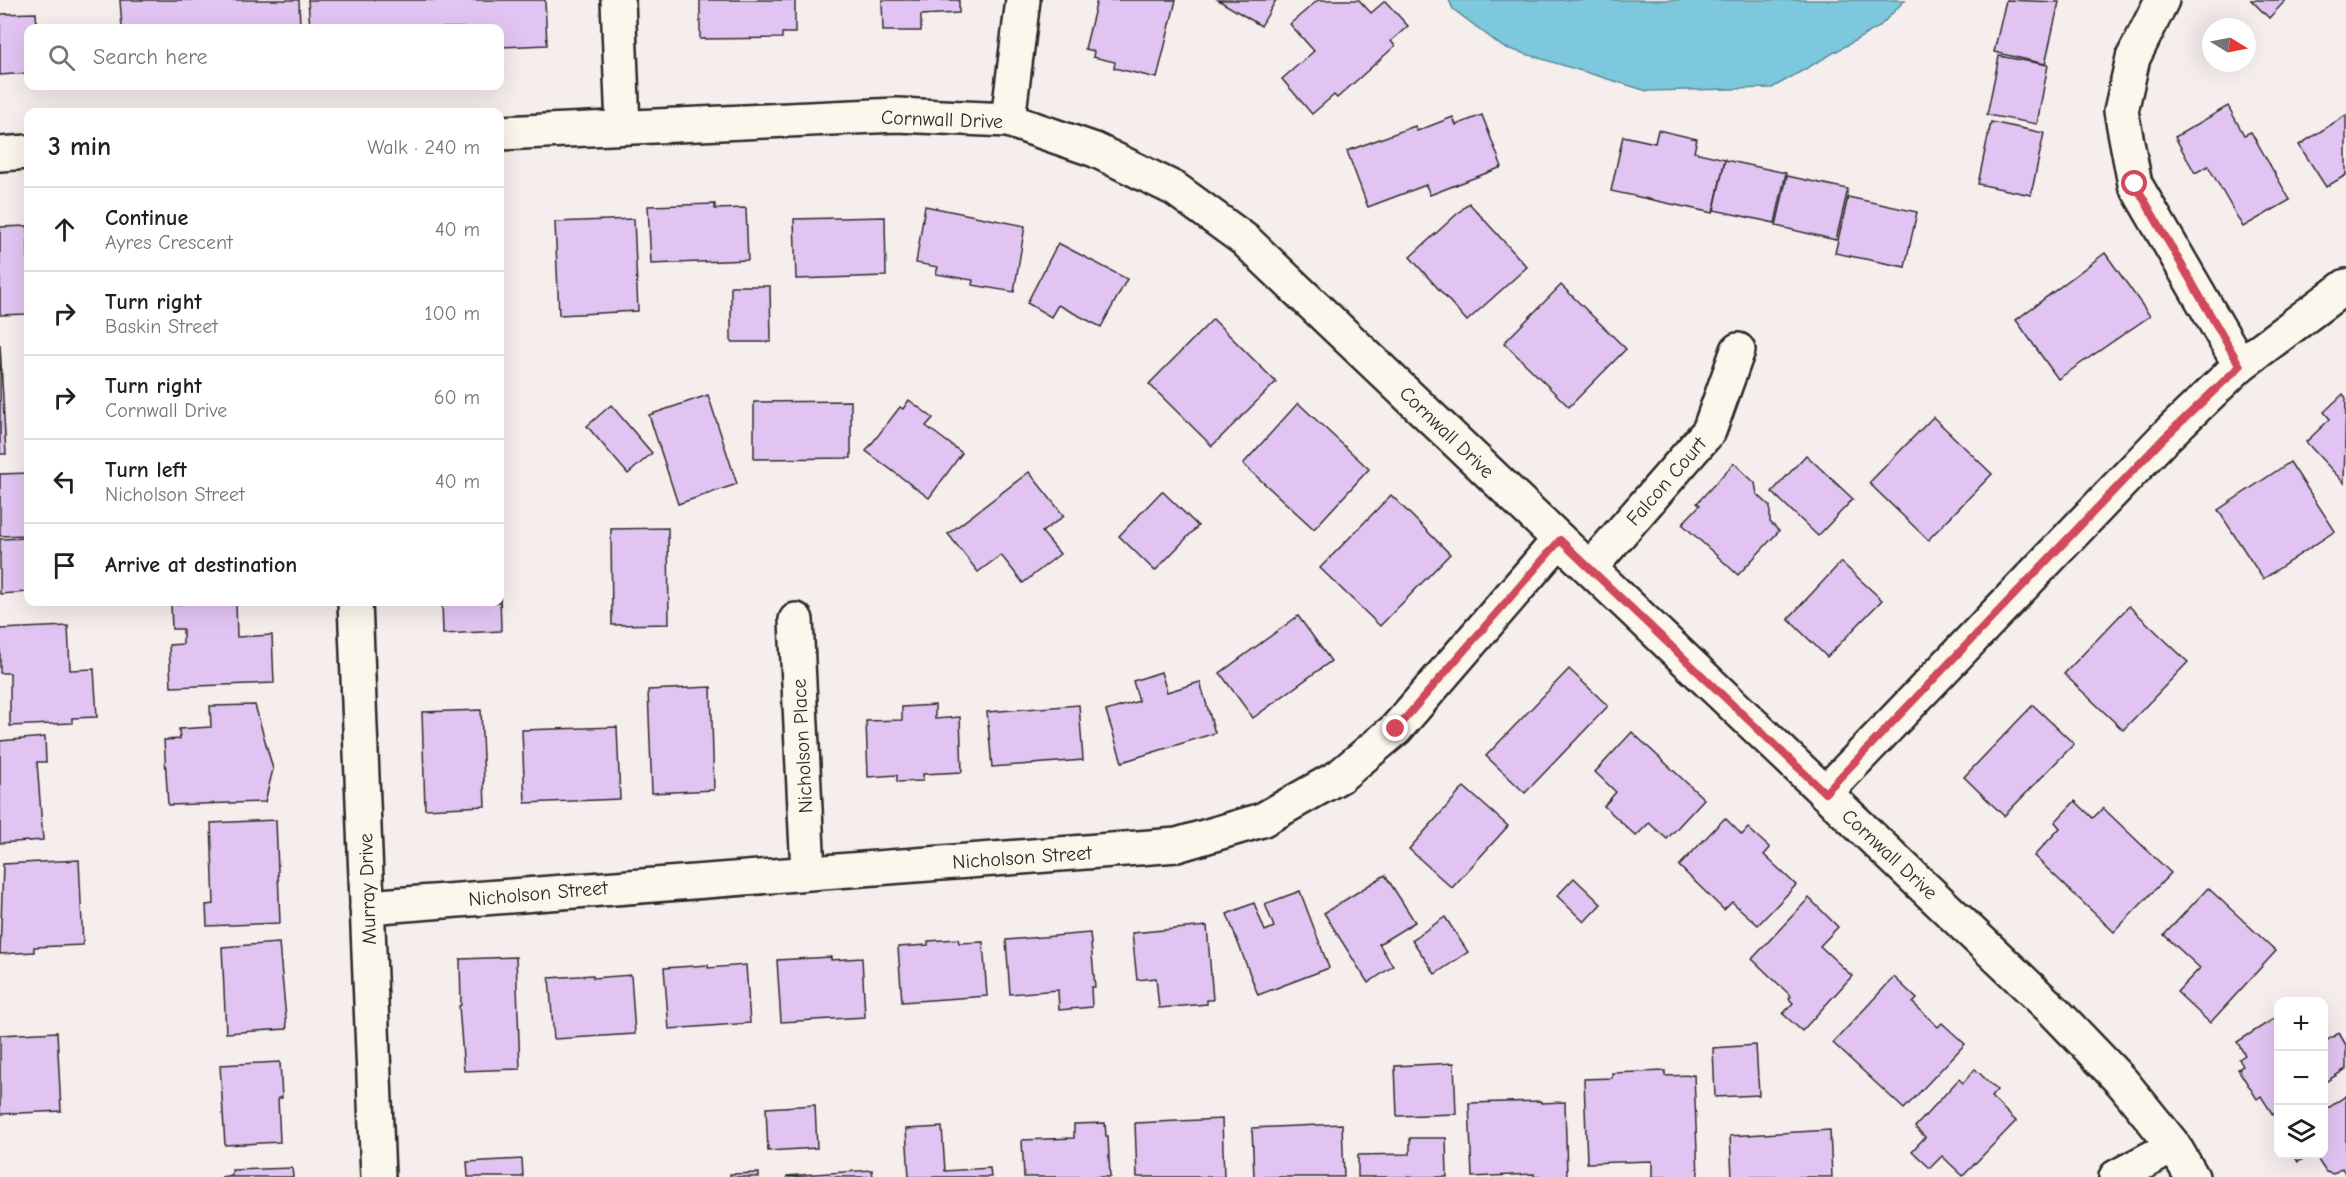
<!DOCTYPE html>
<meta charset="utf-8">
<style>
:root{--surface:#fff;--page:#f2f2f2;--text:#202124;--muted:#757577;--line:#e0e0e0}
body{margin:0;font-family:"Comic Neue",sans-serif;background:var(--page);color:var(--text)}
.controls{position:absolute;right:18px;bottom:18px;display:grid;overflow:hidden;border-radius:12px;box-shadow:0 6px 24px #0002}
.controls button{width:54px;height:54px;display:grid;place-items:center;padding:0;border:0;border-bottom:2px solid var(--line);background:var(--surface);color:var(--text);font:30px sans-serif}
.compass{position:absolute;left:2202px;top:18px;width:54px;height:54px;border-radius:50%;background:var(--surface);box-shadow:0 6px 24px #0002;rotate:100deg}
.stop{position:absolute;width:18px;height:18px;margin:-14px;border:4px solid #d1495b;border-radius:50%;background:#fff}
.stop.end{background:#d1495b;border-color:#fff;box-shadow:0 2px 6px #0008}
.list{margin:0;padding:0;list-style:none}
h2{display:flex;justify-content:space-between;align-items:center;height:78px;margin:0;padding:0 24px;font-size:26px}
h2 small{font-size:20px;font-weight:400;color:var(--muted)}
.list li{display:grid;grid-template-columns:39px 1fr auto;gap:18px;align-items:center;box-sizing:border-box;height:84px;padding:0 24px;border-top:2px solid var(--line)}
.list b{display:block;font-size:22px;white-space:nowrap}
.list p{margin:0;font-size:20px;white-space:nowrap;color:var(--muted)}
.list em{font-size:20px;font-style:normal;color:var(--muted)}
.icon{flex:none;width:33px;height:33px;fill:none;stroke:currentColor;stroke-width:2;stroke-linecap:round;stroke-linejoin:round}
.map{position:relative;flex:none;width:2346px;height:1177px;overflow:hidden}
.search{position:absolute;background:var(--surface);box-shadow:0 6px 24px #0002;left:24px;top:24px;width:480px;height:66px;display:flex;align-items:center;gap:15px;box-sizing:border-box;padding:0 21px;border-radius:12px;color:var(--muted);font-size:22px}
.panel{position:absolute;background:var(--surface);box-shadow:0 6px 24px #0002;left:24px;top:108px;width:480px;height:498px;border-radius:12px}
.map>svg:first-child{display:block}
.water{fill:#7dc8dc;stroke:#5c8995;stroke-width:1.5}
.building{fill:#e2c4f2;stroke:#2b2b2b;stroke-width:1.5}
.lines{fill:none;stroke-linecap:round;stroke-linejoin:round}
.minor-casing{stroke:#2b2b2b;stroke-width:38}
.minor{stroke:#fbf7ec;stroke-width:33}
.route{stroke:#d1495b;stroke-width:8}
.labels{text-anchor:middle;stroke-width:6;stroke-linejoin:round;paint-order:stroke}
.street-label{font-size:20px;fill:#2b2b2b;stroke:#fbf7ec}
</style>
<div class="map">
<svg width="2346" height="1177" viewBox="0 0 2346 1177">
<rect width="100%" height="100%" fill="#f6eded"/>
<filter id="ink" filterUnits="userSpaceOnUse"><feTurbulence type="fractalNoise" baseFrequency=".0167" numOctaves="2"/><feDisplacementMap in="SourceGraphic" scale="12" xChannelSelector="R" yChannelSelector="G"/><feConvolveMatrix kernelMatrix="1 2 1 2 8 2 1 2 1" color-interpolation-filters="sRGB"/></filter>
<g filter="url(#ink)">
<!-- water -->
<polygon class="water" points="1449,0 1905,0 1879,27 1772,88 1647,91 1503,47 1453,9"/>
<!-- building -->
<g class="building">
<polygon points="120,0 299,0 300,28 122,28"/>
<polygon points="308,0 545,0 547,45 500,47 500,28 310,28"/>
<polygon points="700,0 795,0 795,33 782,33 782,38 700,39"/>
<polygon points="882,0 959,0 959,13 921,15 921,31 883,31"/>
<polygon points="1097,0 1176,0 1157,78 1114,68 1115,62 1093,57 1094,51 1085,49"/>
<polygon points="1218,0 1276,0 1261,26"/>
<polygon points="1318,0 1359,0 1371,13 1385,1 1408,26 1391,41 1395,46 1337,98 1334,95 1312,114 1282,79 1314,51 1290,24"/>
<polygon points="2006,0 2059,2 2045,64 1994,52"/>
<polygon points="2251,0 2286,0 2269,18"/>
<polygon points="36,13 37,28 28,28 28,73 0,75 0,14"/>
<polygon points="1999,56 2048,65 2037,124 1987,115"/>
<polygon points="2228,106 2244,135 2251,132 2290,200 2243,227 2208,166 2195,173 2175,137"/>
<polygon points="1482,115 1502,167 1430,195 1426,185 1368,207 1347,151 1415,126 1417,131 1453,117 1456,125"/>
<polygon points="2346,115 2346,175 2326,187 2299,145"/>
<polygon points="1991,122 2044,133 2031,195 1978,184"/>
<polygon points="1658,130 1697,139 1694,152 1725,159 1713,213 1611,191 1623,136 1655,143"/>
<polygon points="1725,160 1786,173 1775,223 1714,210"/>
<polygon points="1787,176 1848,189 1836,240 1776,226"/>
<polygon points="1848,197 1917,212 1905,267 1835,253"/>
<polygon points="1469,203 1527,267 1467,321 1410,257"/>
<polygon points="715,204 715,209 746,208 748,260 651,264 648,206"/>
<polygon points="925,206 1025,226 1014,292 972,285 973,280 936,274 938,267 916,263"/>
<polygon points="885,217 886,276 796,279 794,219"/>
<polygon points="634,219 638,311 559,315 555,222"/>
<polygon points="28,226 28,314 0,315 0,227"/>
<polygon points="1058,243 1127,279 1101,327 1058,305 1051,317 1027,303"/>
<polygon points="2105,253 2150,316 2058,379 2016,320"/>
<polygon points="1561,285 1626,349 1569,407 1504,343"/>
<polygon points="731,286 770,286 771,342 731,342"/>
<polygon points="1213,319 1276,382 1212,446 1149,384"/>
<polygon points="0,344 6,454 0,454"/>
<polygon points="2343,394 2346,398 2344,483 2306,442 2330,419 2324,412"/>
<polygon points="708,395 737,484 678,504 649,415"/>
<polygon points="909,400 933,418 926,426 962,453 929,498 866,451 900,407 903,409"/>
<polygon points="851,401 851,458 754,459 754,402"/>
<polygon points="1298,403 1369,469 1314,529 1243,464"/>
<polygon points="611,405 652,453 628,474 587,426"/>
<polygon points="1933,417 1992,474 1928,540 1869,483"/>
<polygon points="1806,455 1853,499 1818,536 1772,492"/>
<polygon points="2290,462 2335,531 2263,579 2218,510"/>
<polygon points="1734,463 1755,483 1757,494 1770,506 1770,522 1779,531 1738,575 1682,524 1700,505 1697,503"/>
<polygon points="1029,472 1064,516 1042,532 1060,554 1023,583 1001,555 978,572 948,534"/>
<polygon points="28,473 28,535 0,536 0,474"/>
<polygon points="1162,491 1198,526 1155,571 1119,536"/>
<polygon points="1391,495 1450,554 1380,626 1320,568"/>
<polygon points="668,528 669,624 612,625 611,529"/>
<polygon points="28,538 28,592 0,594 0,539"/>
<polygon points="1841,562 1882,600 1827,657 1788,619"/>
<polygon points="500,594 501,631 443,634 442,602 500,602"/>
<polygon points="182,602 236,602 237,637 272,635 274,683 171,687 169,645 183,644 183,629 172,629 171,604 182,604"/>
<polygon points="2129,606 2188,662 2123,730 2064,674"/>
<polygon points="1298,616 1331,661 1253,718 1220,673"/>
<polygon points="68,626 70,670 94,669 97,717 72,718 72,723 10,726 10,673 0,673 0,629"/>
<polygon points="1569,669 1608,706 1525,793 1486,756"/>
<polygon points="1161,672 1167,692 1200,682 1215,733 1122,762 1106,711 1139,701 1133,681"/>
<polygon points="711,687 714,790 652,793 648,690"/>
<polygon points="255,705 273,769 265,802 168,805 164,740 180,739 179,729 211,727 210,706"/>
<polygon points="935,705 935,719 960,717 962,772 923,774 923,781 897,782 897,775 868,777 866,721 902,720 902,707"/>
<polygon points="1079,705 1083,760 992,767 987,712"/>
<polygon points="2033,705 2074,744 2004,816 1964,777"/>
<polygon points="481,710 485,806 425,809 422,712"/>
<polygon points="617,727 620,799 525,803 522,730"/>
<polygon points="1632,732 1704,799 1667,839 1649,823 1636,836 1604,806 1616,792 1595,772"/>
<polygon points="45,737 46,762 37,762 43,840 0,843 0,741"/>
<polygon points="1464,787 1508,826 1452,888 1409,849"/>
<polygon points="2075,801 2093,818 2103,808 2171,873 2114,932 2034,856 2060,828 2055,822"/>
<polygon points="1725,818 1742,835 1748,828 1770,848 1764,855 1796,885 1758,925 1732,902 1724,910 1679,866"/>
<polygon points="276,820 280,923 207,926 206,905 214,904 211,823"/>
<polygon points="79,860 83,945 34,947 34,952 0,954 3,864"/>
<polygon points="1385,875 1415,922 1379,944 1393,966 1368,983 1324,913"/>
<polygon points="1574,878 1601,904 1584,922 1557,896"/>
<polygon points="2208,888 2276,951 2210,1023 2177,992 2200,968 2164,935"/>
<polygon points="1300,891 1329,968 1258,995 1227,914 1254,903 1265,931 1274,927 1265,904"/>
<polygon points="1809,898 1838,927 1820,946 1852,976 1802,1031 1783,1014 1793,1003 1789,999 1791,996 1752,959"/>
<polygon points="1445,917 1468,952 1435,974 1412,940"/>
<polygon points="1207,926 1213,1000 1207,1000 1207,1004 1159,1008 1156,978 1137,980 1132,933"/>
<polygon points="1090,933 1095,987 1091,987 1092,1007 1059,1010 1058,990 1010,994 1006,940"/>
<polygon points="958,939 959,943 983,942 987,996 902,1002 898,947 928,945 928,941"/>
<polygon points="279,943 287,1029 226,1033 222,947"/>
<polygon points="516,957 520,1069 464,1071 459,1006 461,1005 460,959"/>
<polygon points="831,957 831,960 862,958 865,1017 781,1022 777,960"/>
<polygon points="708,965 708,968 746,965 750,1023 669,1029 664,968"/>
<polygon points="593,975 593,978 631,975 635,1034 554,1039 549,978"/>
<polygon points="1894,977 1917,999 1913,1003 1938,1027 1942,1023 1965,1044 1904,1109 1833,1043"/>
<polygon points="2278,1016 2278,1111 2273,1115 2261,1096 2257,1099 2238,1069 2243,1066 2239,1059 2245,1055 2237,1042"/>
<polygon points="57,1032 61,1111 0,1114 0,1035"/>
<polygon points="2339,1033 2346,1045 2346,1069 2324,1083 2324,1042"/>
<polygon points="1756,1045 1759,1095 1715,1097 1713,1048"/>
<polygon points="280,1062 282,1098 278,1098 280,1142 225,1145 220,1065"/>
<polygon points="1454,1063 1456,1114 1397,1116 1395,1066"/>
<polygon points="1975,1069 1997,1090 1991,1097 2016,1121 1963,1176 1942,1156 1930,1168 1912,1151 1925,1137 1915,1127 1959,1079 1963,1083"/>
<polygon points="1665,1071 1665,1076 1694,1075 1698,1177 1652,1177 1652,1161 1587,1163 1584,1079 1612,1078 1612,1073"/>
<polygon points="2346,1096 2346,1175 2342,1168 2333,1174 2326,1172 2318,1160 2318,1154 2324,1154 2324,1111"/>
<polygon points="1541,1101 1541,1103 1565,1102 1567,1177 1534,1177 1534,1174 1472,1177 1469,1103"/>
<polygon points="815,1105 817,1148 768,1151 766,1108"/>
<polygon points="1222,1119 1224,1177 1137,1177 1135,1123"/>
<polygon points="1105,1123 1106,1136 1108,1136 1110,1177 1024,1177 1022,1140 1074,1138 1074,1124"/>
<polygon points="1342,1124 1344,1177 1254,1177 1252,1128"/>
<polygon points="942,1127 945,1171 990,1168 991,1177 909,1177 906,1129"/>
<polygon points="1830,1130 1832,1177 1732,1177 1730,1136"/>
<polygon points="1410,1138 1446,1138 1447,1177 1358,1177 1358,1155 1410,1154"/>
<polygon points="2293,1154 2311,1154 2298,1162"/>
<polygon points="522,1159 523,1177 468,1177 467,1162"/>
<polygon points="292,1168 293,1177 221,1177 232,1175 232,1170"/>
<polygon points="872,1170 873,1177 787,1177 787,1176"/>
<polygon points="759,1173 759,1177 730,1177 730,1174"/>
</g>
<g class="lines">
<defs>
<g id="minor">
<polyline points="618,0 623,127"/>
<polyline points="2162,0 2133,58 2121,111 2135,184 2240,365"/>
<polyline points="1008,120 1023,0"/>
<polyline points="500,133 897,115 1008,120 1095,150 1175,189 1245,240 2054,1011 2123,1083 2174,1146 2192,1177"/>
<polyline points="0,154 28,152"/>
<polyline points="1590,568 1709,431 1738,350"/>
<polyline points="355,602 378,1177"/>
<polyline points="796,620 808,872"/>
<polyline points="1825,793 2164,438 2240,365 2346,286"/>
<polyline points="367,907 1177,845 1262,820 1340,776 1396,729 1559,540"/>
<polyline points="2116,1177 2174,1146"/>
</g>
</defs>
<!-- minor casing -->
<use href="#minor" class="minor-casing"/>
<!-- minor -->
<use href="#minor" class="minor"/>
</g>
</g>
<g class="lines" filter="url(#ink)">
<!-- route -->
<polyline class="route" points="1396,729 1560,540 1825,793 2164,438 2240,366 2135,184"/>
</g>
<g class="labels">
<!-- street labels -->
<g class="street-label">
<text transform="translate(942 119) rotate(2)" y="7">Cornwall Drive</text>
<text transform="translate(1447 432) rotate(44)" y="7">Cornwall Drive</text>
<text transform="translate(1666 481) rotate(-49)" y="7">Falcon Court</text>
<text transform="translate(802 746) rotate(-93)" y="7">Nicholson Place</text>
<text transform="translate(1890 854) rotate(43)" y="7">Cornwall Drive</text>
<text transform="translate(1022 857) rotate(-4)" y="7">Nicholson Street</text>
<text transform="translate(367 889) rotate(-92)" y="7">Murray Drive</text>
<text transform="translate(538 893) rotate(-5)" y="7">Nicholson Street</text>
</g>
</g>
</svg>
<div class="controls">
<button>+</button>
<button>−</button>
<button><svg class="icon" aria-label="layers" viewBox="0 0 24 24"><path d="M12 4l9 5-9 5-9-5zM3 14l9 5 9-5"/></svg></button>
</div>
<svg class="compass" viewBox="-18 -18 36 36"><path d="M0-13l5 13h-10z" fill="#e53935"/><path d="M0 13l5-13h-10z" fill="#757577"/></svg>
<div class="stop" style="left:2135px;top:184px"></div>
<div class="stop end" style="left:1396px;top:729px"></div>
<div class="search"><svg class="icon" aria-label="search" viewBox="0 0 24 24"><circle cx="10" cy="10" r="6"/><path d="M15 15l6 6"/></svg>Search here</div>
<section class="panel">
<h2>3 min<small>Walk · 240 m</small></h2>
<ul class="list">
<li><svg class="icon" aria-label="ahead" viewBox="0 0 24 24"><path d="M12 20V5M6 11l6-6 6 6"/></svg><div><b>Continue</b><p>Ayres Crescent</p></div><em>40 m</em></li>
<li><svg class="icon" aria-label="right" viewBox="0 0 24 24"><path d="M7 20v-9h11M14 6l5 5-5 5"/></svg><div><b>Turn right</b><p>Baskin Street</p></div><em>100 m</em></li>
<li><svg class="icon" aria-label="right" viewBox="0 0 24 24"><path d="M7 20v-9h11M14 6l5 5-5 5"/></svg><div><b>Turn right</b><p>Cornwall Drive</p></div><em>60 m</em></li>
<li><svg class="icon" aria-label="left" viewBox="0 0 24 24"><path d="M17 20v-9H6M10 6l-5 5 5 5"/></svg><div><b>Turn left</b><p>Nicholson Street</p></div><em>40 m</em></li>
<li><svg class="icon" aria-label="arrive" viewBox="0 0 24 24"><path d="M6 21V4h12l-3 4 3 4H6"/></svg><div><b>Arrive at destination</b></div></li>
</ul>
</section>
</div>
